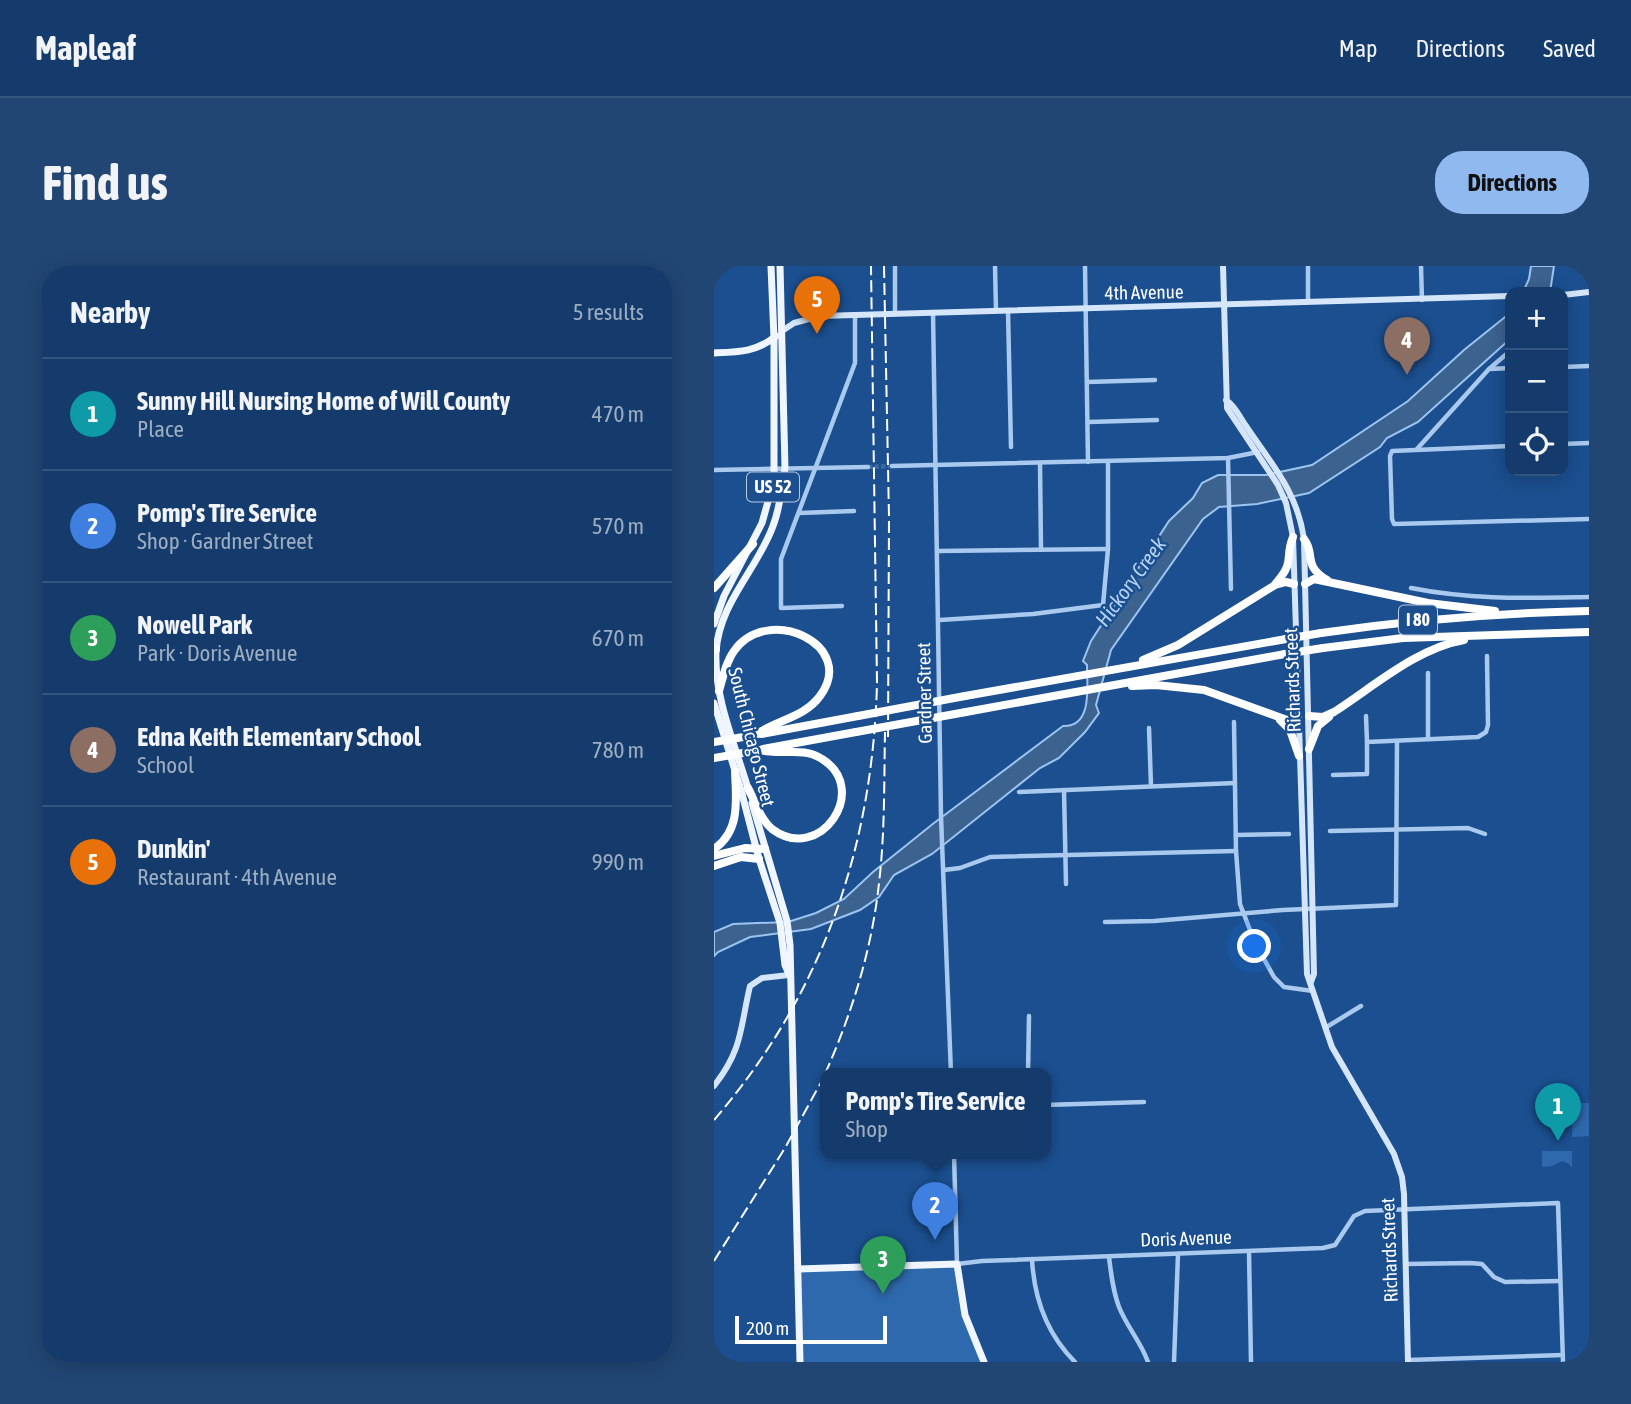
<!DOCTYPE html>
<meta charset="utf-8">
<style>
:root{--surface:#143b6b;--page:#214673;--text:#f1f3f6;--muted:#9dadc1;--line:#33557e;--accent:#90b9f0}
body{margin:0;font-family:"Asap Condensed",sans-serif;background:var(--page);color:var(--text)}
.controls{position:absolute;right:21px;top:21px;display:grid;overflow:hidden;border-radius:14px;box-shadow:0 4px 18px #0003}
.controls button{width:63px;height:63px;display:grid;place-items:center;padding:0;border:0;border-bottom:2px solid var(--line);background:var(--surface);color:var(--text);font:35px sans-serif}
.scale{position:absolute;left:21px;bottom:18px;width:152px;box-sizing:border-box;padding-left:7px;border:4px solid #fff;border-top:0;font-size:19px;line-height:24px;white-space:nowrap;color:#fff;-webkit-text-stroke:5px #1b4f8f;paint-order:stroke}
.you{position:absolute;left:541px;top:681px;width:24px;height:24px;margin:-18px;border:5px solid #fff;border-radius:50%;background:#1a73e8;box-shadow:0 0 0 10px #1a73e833}
.badge{display:grid;place-items:center;width:46px;height:46px;border-radius:50%;background:var(--accent);color:#fff;font-size:23px;font-weight:700}
.pin{position:absolute;translate:-50% -58px;filter:drop-shadow(0 2px 4px #0008)}
.pin::after{content:'';position:absolute;top:37px;width:24px;height:21px;background:inherit;clip-path:polygon(0 0,100% 0,50% 100%)}
.popup{position:absolute;left:106px;top:802px;width:231px;height:91px;box-sizing:border-box;display:grid;place-content:center;border-radius:14px;background:var(--surface);filter:drop-shadow(0 2px 5px #0005);font-size:23px;white-space:nowrap;color:var(--muted)}
.popup b{font-size:26px;color:var(--text)}
.popup::after{content:'';position:absolute;left:50%;top:100%;margin-left:-14px;border:14px solid transparent;border-top-color:var(--surface)}
.list{margin:0;padding:0;list-style:none}
h2{display:flex;justify-content:space-between;align-items:center;height:91px;margin:0;padding:0 28px;font-size:30px}
h2 small{font-size:23px;font-weight:400;color:var(--muted)}
.list li{display:grid;grid-template-columns:46px 1fr auto;gap:21px;align-items:center;box-sizing:border-box;height:112px;padding:0 28px;border-top:2px solid var(--line)}
.list b{display:block;font-size:26px;white-space:nowrap}
.list p{margin:0;font-size:23px;white-space:nowrap;color:var(--muted)}
.list em{font-size:23px;font-style:normal;color:var(--muted)}
.icon{flex:none;width:38px;height:38px;fill:none;stroke:currentColor;stroke-width:2;stroke-linecap:round;stroke-linejoin:round}
.map{position:relative;flex:none;width:875px;height:1096px;overflow:hidden;border-radius:28px}
header{display:flex;align-items:center;gap:42px;box-sizing:border-box;height:98px;padding:0 35px;background:var(--surface);border-bottom:2px solid var(--line)}
header strong{font-size:33px}
nav{display:flex;gap:38px;margin-inline-start:auto;font-size:24px}
.intro{display:flex;align-items:center;justify-content:space-between;box-sizing:border-box;height:168px;padding:0 42px}
h1{margin:0;font-size:49px}
.button{padding:18px 32px;border-radius:28px;background:var(--accent);color:#111;font-size:24px;font-weight:700}
main{display:flex;gap:42px;padding:0 42px}
aside{flex:1;background:var(--surface);border-radius:28px;box-shadow:0 4px 18px #0003}
.map>svg:first-child{display:block}
.green{fill:#2e69ad}
.water{fill:#3c6290;stroke:#9cc4f0;stroke-width:2}
.lines{fill:none;stroke-linecap:round;stroke-linejoin:round}
.street-tunnel{stroke:#3d69a0;stroke-width:4.5;stroke-dasharray:4.5 2;stroke-linecap:butt}
.street{stroke:#a9c9ee;stroke-width:4.5}
.secondary{stroke:#d6e6fa;stroke-width:6}
.primary{stroke:#f0f6ff;stroke-width:7}
.highway{stroke:#fff;stroke-width:8}
.rail{stroke:#fff;stroke-width:2;stroke-dasharray:12 5;stroke-linecap:butt}
.highway-bridge{stroke:#fff;stroke-width:8}
.labels{text-anchor:middle;stroke-width:5;stroke-linejoin:round;paint-order:stroke}
.shield{fill:#1b4f8f;stroke:#bbcadd;stroke-width:2}
.shield-label{font-size:18px;font-weight:bold;fill:#fff}
.street-label{font-size:19px;fill:#fff;stroke:#1b4f8f}
.water-label{font-size:21px;font-style:italic;fill:#b5d3f5;stroke:#1b4f8f}
</style>
<header>
<strong>Mapleaf</strong>
<nav><a>Map</a><a>Directions</a><a>Saved</a></nav>
</header>
<div class="intro"><h1>Find us</h1><a class="button">Directions</a></div>
<main>
<aside>
<h2>Nearby<small>5 results</small></h2>
<ul class="list">
<li><span class="badge" style="background:#0f9aa8">1</span><div><b>Sunny Hill Nursing Home of Will County</b><p>Place</p></div><em>470 m</em></li>
<li><span class="badge" style="background:#3f7fe0">2</span><div><b>Pomp's Tire Service</b><p>Shop · Gardner Street</p></div><em>570 m</em></li>
<li><span class="badge" style="background:#2e9e5b">3</span><div><b>Nowell Park</b><p>Park · Doris Avenue</p></div><em>670 m</em></li>
<li><span class="badge" style="background:#8d6e63">4</span><div><b>Edna Keith Elementary School</b><p>School</p></div><em>780 m</em></li>
<li><span class="badge" style="background:#e8710a">5</span><div><b>Dunkin'</b><p>Restaurant · 4th Avenue</p></div><em>990 m</em></li>
</ul>
</aside>
<div class="map">
<svg width="875" height="1096" viewBox="0 0 875 1096">
<rect width="100%" height="100%" fill="#1b4f8f"/>
<!-- green -->
<g class="green">
<polygon points="859,837 875,837 875,870 858,871"/>
<polygon points="828,885 858,885 858,902 855,898 848,895 838,900 828,901"/>
<polygon points="246,1000 254,1050 273,1096 89,1096 87,1006"/>
</g>
<!-- water -->
<g class="water">
<polygon points="817,0 840,0 836,26 809,26 815,13"/>
<path d="M796,47V73L704,156L673,172L666,181L595,227L543,238L505,241L489,253L397,384L382,439L385,447L371,466L345,492L326,502L218,588L180,609L165,631L146,644L97,663L36,671L4,686L0,690V666L19,658L74,656L102,647L130,633L159,606L220,557L349,460C379,461 373,420 373,399L369,395L377,375L455,255L479,232L488,217L504,209H552L598,199L694,135L750,84Z"/>
</g>
<g class="lines">
<!-- street-tunnel -->
<polyline class="street-tunnel" points="154,201 178,200"/>
<!-- street -->
<g class="street">
<polyline points="181,0 181,48"/>
<polyline points="281,0 282,45"/>
<polyline points="371,0 374,196"/>
<polyline points="594,0 594,36"/>
<polyline points="707,0 708,34"/>
<polyline points="294,45 297,181"/>
<polyline points="219,46 227,550 237,808"/>
<polyline points="849,101 875,100"/>
<polyline points="776,103 796,102"/>
<polyline points="373,116 441,114"/>
<polyline points="374,156 443,154"/>
<polyline points="849,178 875,177"/>
<polyline points="796,180 678,185 676,190 678,253 680,258 875,253"/>
<polyline points="703,183 775,103 796,85"/>
<polyline points="514,192 517,323"/>
<polyline points="326,197 327,283"/>
<polyline points="178,200 514,192 544,186"/>
<polyline points="0,204 154,201"/>
<polyline points="85,247 140,245"/>
<polyline points="225,285 394,283"/>
<path d="M697,322C758,334 813,332 875,331"/>
<polyline points="128,340 67,342 67,293 141,97 141,49"/>
<polyline points="226,354 319,348 389,339 394,283 394,196"/>
<polyline points="652,450 653,476"/>
<polyline points="520,456 522,585 526,638 541,677 560,711 570,721 599,725"/>
<polyline points="435,462 437,520"/>
<polyline points="714,473 714,407"/>
<polyline points="619,509 653,508 653,476 764,471 772,466 774,459 773,390"/>
<polyline points="350,524 352,618"/>
<polyline points="305,526 521,517"/>
<polyline points="616,565 754,562 771,568"/>
<polyline points="522,569 575,568"/>
<polyline points="230,604 246,602 276,591 522,585"/>
<polyline points="391,656 440,655 569,644 682,639 683,475"/>
<polyline points="611,762 647,740"/>
<polyline points="314,808 315,750"/>
<polyline points="331,839 430,836"/>
<polyline points="240,888 243,998 268,995 609,982 621,979 640,950 651,945 844,937 849,1096"/>
<polyline points="535,986 537,1096"/>
<path d="M395,991C397,1008 399,1025 405,1041C413,1061 427,1076 434,1096"/>
<path d="M318,993C320,1032 333,1068 361,1096"/>
<polyline points="692,998 756,997 768,998 780,1011 791,1016 846,1015"/>
<polyline points="694,1094 849,1089"/>
<polyline points="460,1096 464,988"/>
</g>
<!-- secondary -->
<g class="secondary">
<polyline points="509,0 513,142 564,219 572,237 579,271 593,708 618,781 680,888 688,911 690,928 694,1096"/>
<polyline points="849,29 875,26"/>
<polyline points="68,65 80,57 106,50 796,30"/>
<path d="M512,134C522,141 525,150 532,160C558,199 583,225 590,273L600,708L597,716"/>
<path d="M0,820C29,783 26,762 36,720L48,712L75,709"/>
</g>
<!-- primary -->
<g class="primary">
<path d="M0,87C24,86 43,86 62,70"/>
<polyline points="0,358 10,330 48,257 60,214 60,72 57,0"/>
<polyline points="0,437 27,524 45,593 66,657 71,699 75,708"/>
<path d="M35,526C22,481 0,433 2,386C5,337 43,304 59,260C66,242 68,222 71,202L66,0"/>
<polyline points="38,537 73,655 76,679 86,1096"/>
<polyline points="84,1003 243,998 251,1049 270,1096"/>
</g>
<!-- highway -->
<g class="highway">
<path d="M590,273C602,288 588,299 613,314"/>
<path d="M562,317C582,294 570,293 579,271"/>
<polyline points="591,318 600,313 714,337 781,345"/>
<polyline points="0,322 39,278"/>
<path d="M607,367C696,354 785,347 875,345"/>
<polyline points="609,382 689,372 875,366"/>
<polyline points="0,383 2,383"/>
<polyline points="429,394 464,379 561,319 572,316 580,318"/>
<polyline points="418,420 442,419 490,424 573,454 584,451"/>
<path d="M5,425C9,411 12,396 20,385C54,337 144,379 106,430C91,451 63,454 43,468"/>
<polyline points="251,430 572,373"/>
<polyline points="252,446 571,388"/>
<path d="M595,450L609,451L620,446C659,421 703,382 750,374"/>
<polyline points="566,454 576,464 585,490"/>
<polyline points="47,468 144,450"/>
<polyline points="49,483 142,466"/>
<polyline points="595,483 604,460 615,451"/>
<path d="M34,522C41,535 46,553 58,563C106,599 157,523 108,493C88,480 67,490 46,484"/>
<path d="M0,583C27,565 22,533 21,505"/>
<polyline points="0,590 31,582 51,583"/>
<polyline points="0,600 27,591 45,593"/>
</g>
<!-- rail -->
<g class="rail">
<polyline points="170,0 175,251 174,476"/>
<path d="M111,808C138,747 158,683 165,617C171,567 170,516 171,466"/>
<path d="M0,854C108,729 159,581 163,417L157,0"/>
<polyline points="0,995 71,882 111,809"/>
</g>
<!-- highway-bridge -->
<g class="highway-bridge">
<polyline points="572,373 607,367"/>
<polyline points="571,388 609,382"/>
<polyline points="144,450 251,430"/>
<polyline points="142,466 252,446"/>
<polyline points="0,476 35,470"/>
<polyline points="0,492 40,485"/>
</g>
</g>
<g class="labels">
<!-- shield labels -->
<g class="shield">
<rect x="33" y="206.5" width="52" height="29" rx="5"/>
<rect x="685" y="339.5" width="38" height="29" rx="5"/>
</g>
<g class="shield-label">
<text x="59" y="227">US 52</text>
<text x="704" y="360">I 80</text>
</g>
<!-- street labels -->
<g class="street-label">
<text transform="translate(430 26) rotate(-1)" y="7">4th Avenue</text>
<text transform="translate(578 414) rotate(-92)" y="7">Richards Street</text>
<text transform="translate(210 427) rotate(-91)" y="7">Gardner Street</text>
<text transform="translate(38 471) rotate(76)" y="7">South Chicago Street</text>
<text transform="translate(472 972) rotate(-2)" y="7">Doris Avenue</text>
<text transform="translate(675 984) rotate(-92)" y="7">Richards Street</text>
</g>
<!-- water labels -->
<g class="water-label">
<text transform="translate(417 316) rotate(-54)" y="7">Hickory Creek</text>
</g>
</g>
</svg>
<div class="controls">
<button>+</button>
<button>−</button>
<button><svg class="icon" aria-label="locate" viewBox="0 0 24 24"><circle cx="12" cy="12" r="6"/><path d="M12 2v4M12 18v4M2 12h4M18 12h4"/></svg></button>
</div>
<div class="scale">200 m</div>
<div class="you"></div>
<div class="pin badge" style="left:844px;top:875px;background:#0f9aa8">1</div>
<div class="pin badge" style="left:221px;top:974px;background:#3f7fe0">2</div>
<div class="popup"><b>Pomp's Tire Service</b>Shop</div>
<div class="pin badge" style="left:169px;top:1028px;background:#2e9e5b">3</div>
<div class="pin badge" style="left:693px;top:109px;background:#8d6e63">4</div>
<div class="pin badge" style="left:103px;top:68px;background:#e8710a">5</div>
</div>
</main>
